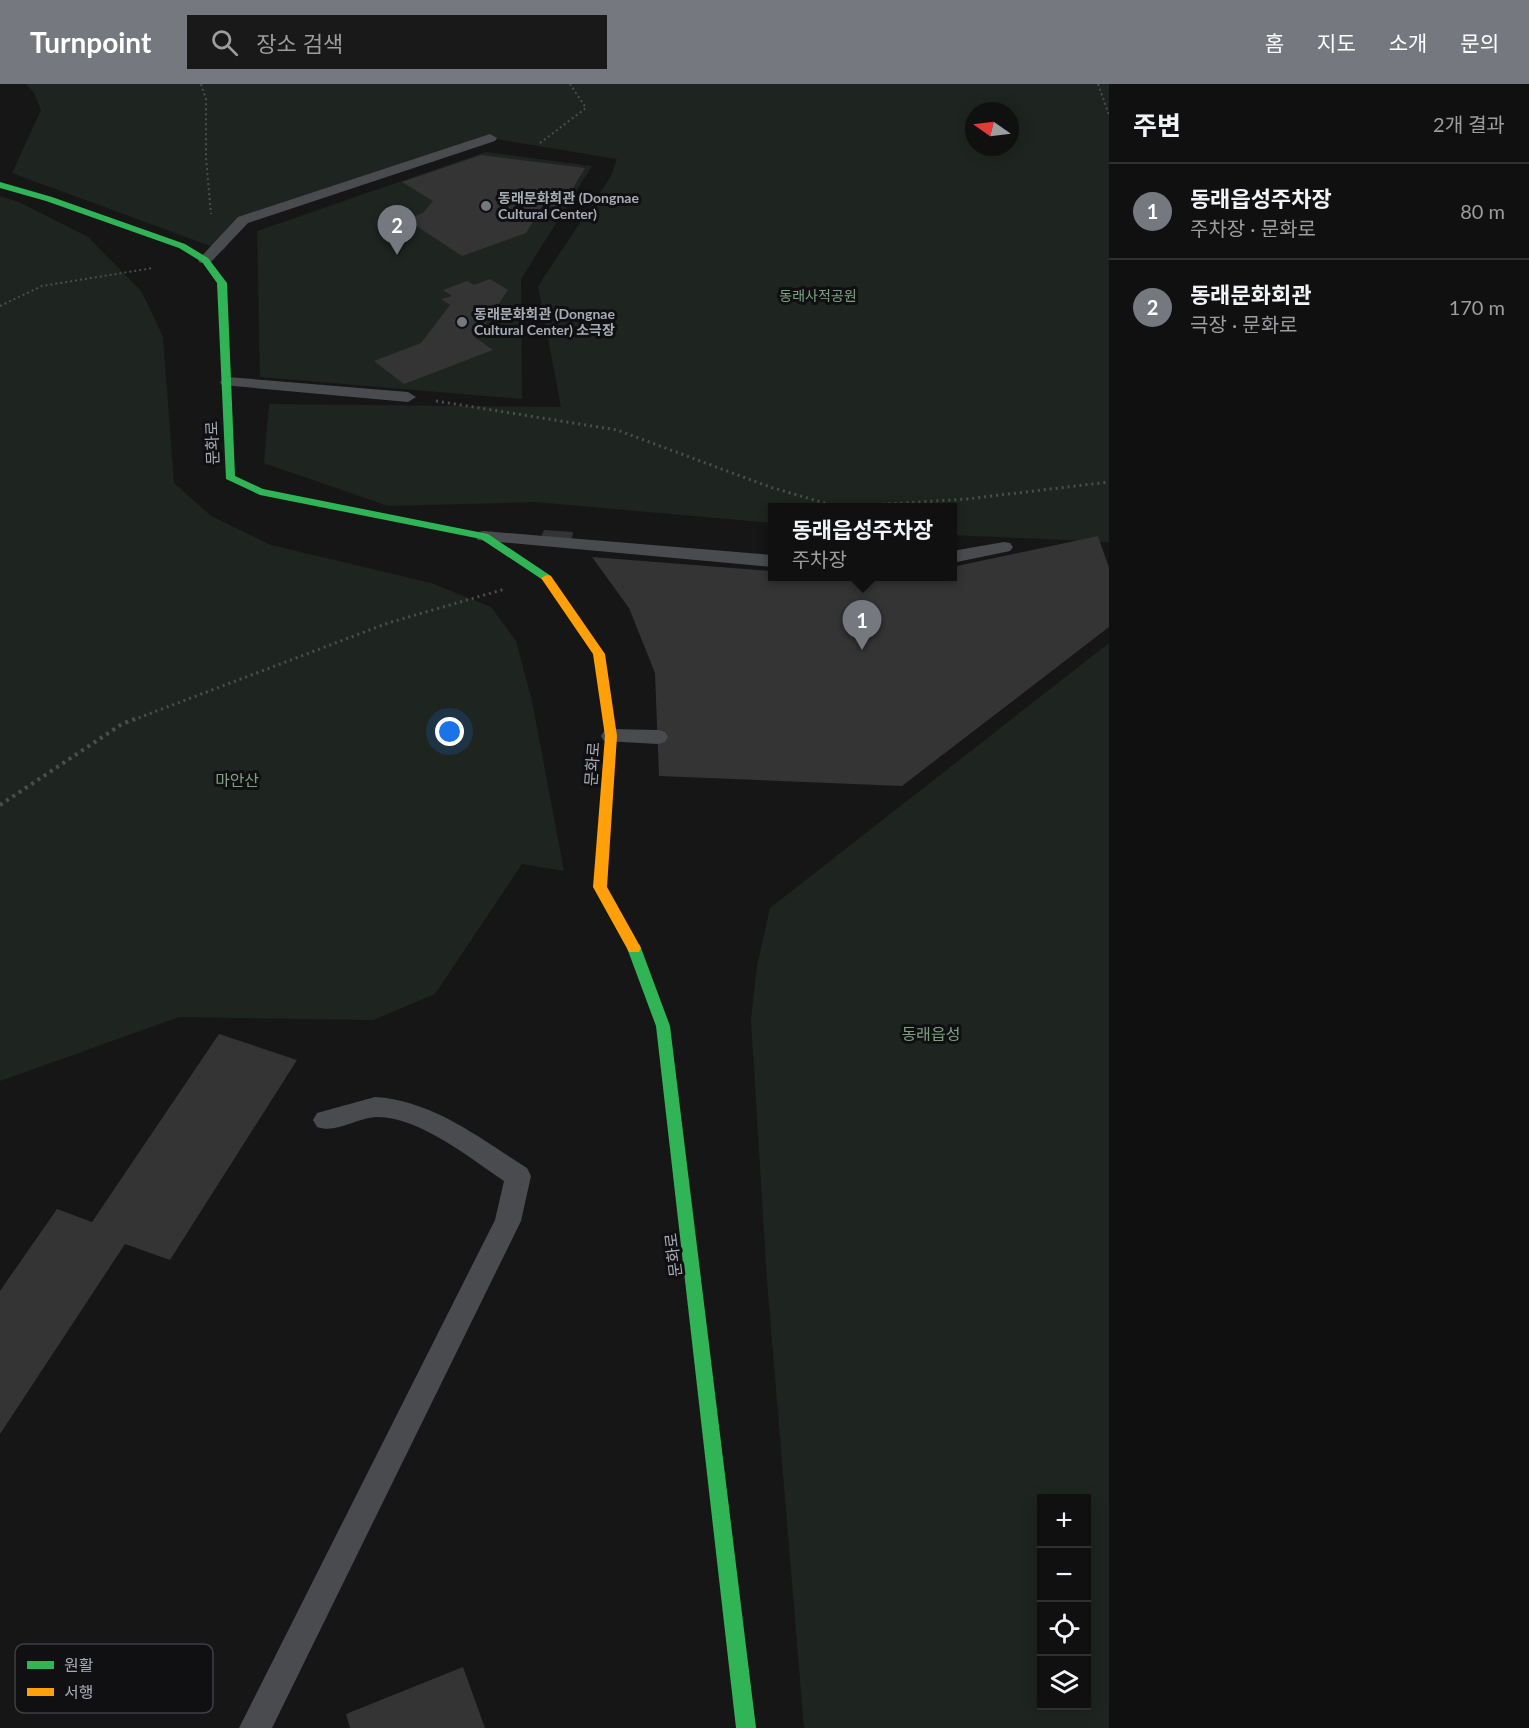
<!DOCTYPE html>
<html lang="ko">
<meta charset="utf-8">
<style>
:root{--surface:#101010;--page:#191919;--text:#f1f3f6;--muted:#9c9d9f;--line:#303030;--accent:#75787f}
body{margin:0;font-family:Lato,"Noto Sans KR",sans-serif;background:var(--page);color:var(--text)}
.controls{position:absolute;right:18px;bottom:18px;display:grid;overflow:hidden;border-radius:0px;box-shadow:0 3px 15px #0003}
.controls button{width:54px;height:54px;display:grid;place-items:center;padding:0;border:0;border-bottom:2px solid var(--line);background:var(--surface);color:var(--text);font:30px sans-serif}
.compass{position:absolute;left:965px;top:18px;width:54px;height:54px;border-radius:50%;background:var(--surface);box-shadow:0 3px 15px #0003;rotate:284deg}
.you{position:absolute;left:450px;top:648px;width:21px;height:21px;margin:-15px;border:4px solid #fff;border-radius:50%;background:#1a73e8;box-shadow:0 0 0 9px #1a73e833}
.badge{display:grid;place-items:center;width:39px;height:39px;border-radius:50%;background:var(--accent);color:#fff;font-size:20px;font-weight:700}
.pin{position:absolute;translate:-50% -50px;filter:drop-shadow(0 2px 3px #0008)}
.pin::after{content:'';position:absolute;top:32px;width:21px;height:18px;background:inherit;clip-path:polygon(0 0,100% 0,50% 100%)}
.popup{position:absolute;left:768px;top:419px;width:189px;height:78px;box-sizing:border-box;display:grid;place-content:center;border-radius:0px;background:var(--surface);filter:drop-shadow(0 2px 4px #0005);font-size:20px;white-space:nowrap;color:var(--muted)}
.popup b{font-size:22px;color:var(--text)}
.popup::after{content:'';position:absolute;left:50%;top:100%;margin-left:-12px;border:12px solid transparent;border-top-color:var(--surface)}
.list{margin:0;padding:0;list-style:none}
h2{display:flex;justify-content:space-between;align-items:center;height:78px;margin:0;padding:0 24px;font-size:26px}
h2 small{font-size:20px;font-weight:400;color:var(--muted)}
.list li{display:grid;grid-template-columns:39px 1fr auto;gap:18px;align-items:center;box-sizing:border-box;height:96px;padding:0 24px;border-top:2px solid var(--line)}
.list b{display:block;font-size:22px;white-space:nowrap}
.list p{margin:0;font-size:20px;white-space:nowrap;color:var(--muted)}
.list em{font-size:20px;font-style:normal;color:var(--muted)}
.icon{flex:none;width:33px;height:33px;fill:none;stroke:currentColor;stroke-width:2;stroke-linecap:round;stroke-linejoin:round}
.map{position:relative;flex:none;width:1109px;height:1644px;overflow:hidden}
header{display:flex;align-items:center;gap:36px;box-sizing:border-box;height:84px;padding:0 30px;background:var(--accent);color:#fff}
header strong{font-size:28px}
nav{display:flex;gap:33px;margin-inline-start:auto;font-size:21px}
.search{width:420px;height:54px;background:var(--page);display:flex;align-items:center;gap:15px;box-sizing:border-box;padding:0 21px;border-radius:0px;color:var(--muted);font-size:22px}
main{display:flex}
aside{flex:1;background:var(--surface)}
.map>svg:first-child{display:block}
.green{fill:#1e2520;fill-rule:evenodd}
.building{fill:#343435}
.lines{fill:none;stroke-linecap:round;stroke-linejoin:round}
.path-far2{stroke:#4c4d51;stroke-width:2;stroke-dasharray:2 3;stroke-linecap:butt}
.path-far1{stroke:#4c4d51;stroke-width:3;stroke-dasharray:2 4;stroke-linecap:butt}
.path{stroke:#4c4d51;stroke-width:4;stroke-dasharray:3 4.5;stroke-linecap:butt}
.lane{fill:#4a4b4f;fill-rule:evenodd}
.fast{fill:#30b455;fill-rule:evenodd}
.slow{fill:#ff9f0a;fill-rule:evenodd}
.poi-dot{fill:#75787f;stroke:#101012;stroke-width:2}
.labels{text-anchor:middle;stroke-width:6;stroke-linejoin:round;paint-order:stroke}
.far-poi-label{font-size:14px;font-weight:bold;fill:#a8acb7;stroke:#101012;text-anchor:start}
.far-park-label{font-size:14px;fill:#7fa182;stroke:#101012}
.street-label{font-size:16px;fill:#a8acb7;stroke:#101012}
.park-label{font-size:16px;fill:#7fa182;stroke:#101012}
.key{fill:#101012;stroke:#3e3f44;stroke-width:1.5}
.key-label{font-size:16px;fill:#a8acb7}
</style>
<header>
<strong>Turnpoint</strong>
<div class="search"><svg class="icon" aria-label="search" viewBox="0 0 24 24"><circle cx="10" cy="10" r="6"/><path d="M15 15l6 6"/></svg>장소 검색</div>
<nav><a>홈</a><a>지도</a><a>소개</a><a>문의</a></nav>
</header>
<main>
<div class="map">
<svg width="1109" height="1644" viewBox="0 0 1109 1644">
<rect width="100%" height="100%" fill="#161616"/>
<!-- green -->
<g class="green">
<path d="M26,0H1109V458L952,451V424H772V439L536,418L388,422L264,379L269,320L561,323L538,202L611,92L617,75L490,54L243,136L224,167L12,89L41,26L34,9ZM974,27H1010V63H974Z"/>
<polygon points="486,68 592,82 521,195 522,315 260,293 257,147"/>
<polygon points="0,112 19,118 88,153 142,208 163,253 174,399 211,432 271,461 431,499 491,523 516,557 532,617 564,787 522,780 435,910 373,936 179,933 0,997"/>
<path d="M1109,559V1644H804L767,1196L751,936L757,882L770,824ZM1086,1414V1622H1042V1414Z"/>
</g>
<!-- building -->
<g class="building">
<polygon points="481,71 585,84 561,124 543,121 526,149 462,172 406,135 423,129 433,117 402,98"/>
<polygon points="490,195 508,206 476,254 493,266 404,300 374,277 421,259 450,221 441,215 452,212 443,206 467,197 474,201"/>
<polygon points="544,446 573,448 570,464 538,461"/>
<polygon points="1098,452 1109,484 1109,543 902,702 659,692 655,589 629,524 592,473 772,487 772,492 865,495 952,492 952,483"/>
<polygon points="219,950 297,976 170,1176 125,1160 0,1350 0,1207 57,1125 92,1138"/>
<polygon points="463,1583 485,1644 350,1644 346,1630"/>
</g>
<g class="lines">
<!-- path-far2 -->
<g class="path-far2">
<polyline points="201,0 206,15 206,74 211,130"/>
<polyline points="1098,0 1109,31"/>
<polyline points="540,59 586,24 570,0"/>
<polyline points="0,222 42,202 153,184"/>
</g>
<!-- path-far1 -->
<g class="path-far1">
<polyline points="436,317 617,346 770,403 838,423 967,415 1109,398"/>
<polyline points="133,636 388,539 505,505"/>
</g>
<!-- path -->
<polyline class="path" points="0,721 122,640 137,634"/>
<!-- lane -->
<g class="lane">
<polygon points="490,50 497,54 495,57 248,139 210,179 200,179 198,176 238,133"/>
<polygon points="228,293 408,308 416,313 408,318 222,301 220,298"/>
<polygon points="484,447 772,471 772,483 478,456 475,452 478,448"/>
<polygon points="1004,458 1010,459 1013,463 1010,467 952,479 952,467"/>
<polygon points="611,645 658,646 665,648 668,653 665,658 658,660 604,657 601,652 604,647"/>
<path d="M375,1013C432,1016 481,1055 527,1084L531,1092L521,1137L272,1644H239L495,1136L504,1097C470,1074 418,1032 376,1033C356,1034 336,1050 317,1043L313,1036L317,1029Z"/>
</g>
<!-- fast -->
<g class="fast">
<polygon points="0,98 52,113 185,160 208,174 227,199 235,392 263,405 488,450 551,492 551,496 543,496 481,455 260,411 226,395 217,199 202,178 179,164 46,117 0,104"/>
<polygon points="634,859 639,860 641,864 670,942 756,1644 736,1644 656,942 627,864 629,860"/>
</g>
<!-- slow -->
<polygon class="slow" points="547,491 551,492 605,570 617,652 607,803 641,864 639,868 629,868 593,803 605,652 593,570 541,494"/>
</g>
<!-- markers -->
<g class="poi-dot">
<circle cx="486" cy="122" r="6"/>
<circle cx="462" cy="238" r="6"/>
</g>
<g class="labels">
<!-- far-poi labels -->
<g class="far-poi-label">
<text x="498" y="119">동래문화회관 (Dongnae<tspan x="498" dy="16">Cultural Center)</tspan></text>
<text x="474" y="235">동래문화회관 (Dongnae<tspan x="474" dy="16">Cultural Center) 소극장</tspan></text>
</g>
<!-- far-park labels -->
<g class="far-park-label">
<text x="818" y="217">동래사적공원</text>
</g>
<!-- street labels -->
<g class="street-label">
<text transform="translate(212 359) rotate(-92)" y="6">문화로</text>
<text transform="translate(592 680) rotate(-86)" y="6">문화로</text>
<text transform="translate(673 1171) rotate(-97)" y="6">문화로</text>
</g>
<!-- park labels -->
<g class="park-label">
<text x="237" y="702">마안산</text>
<text x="931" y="956">동래읍성</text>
</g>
</g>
<!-- legend -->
<rect x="15" y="1560" width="198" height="69" rx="9" class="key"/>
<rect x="27" y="1577" width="27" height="8" fill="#30b455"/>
<rect x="27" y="1604" width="27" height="8" fill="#ff9f0a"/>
<g class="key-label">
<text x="64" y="1587">원활</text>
<text x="64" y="1614">서행</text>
</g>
</svg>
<div class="controls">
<button>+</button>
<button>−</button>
<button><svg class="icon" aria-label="locate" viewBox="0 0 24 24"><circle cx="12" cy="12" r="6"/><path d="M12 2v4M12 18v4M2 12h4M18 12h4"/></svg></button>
<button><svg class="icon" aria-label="layers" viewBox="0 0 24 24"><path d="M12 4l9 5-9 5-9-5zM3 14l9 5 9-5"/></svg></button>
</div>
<svg class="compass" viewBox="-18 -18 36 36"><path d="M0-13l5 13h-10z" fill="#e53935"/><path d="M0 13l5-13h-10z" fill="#9c9d9f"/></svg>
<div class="you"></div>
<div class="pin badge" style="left:862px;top:566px">1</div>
<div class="popup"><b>동래읍성주차장</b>주차장</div>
<div class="pin badge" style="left:397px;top:171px">2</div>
</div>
<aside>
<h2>주변<small>2개 결과</small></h2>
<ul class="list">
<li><span class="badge">1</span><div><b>동래읍성주차장</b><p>주차장 · 문화로</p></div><em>80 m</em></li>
<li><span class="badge">2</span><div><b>동래문화회관</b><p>극장 · 문화로</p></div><em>170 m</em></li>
</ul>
</aside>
</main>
